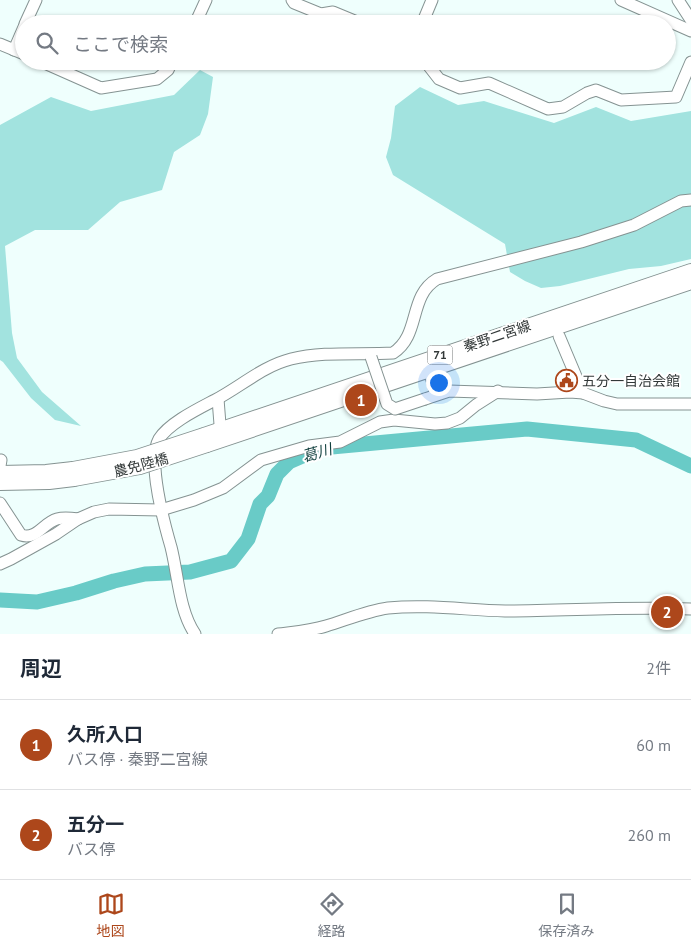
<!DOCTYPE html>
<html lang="ja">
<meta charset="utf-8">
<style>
:root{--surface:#fff;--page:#f6f6f7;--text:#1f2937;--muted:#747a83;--line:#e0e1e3;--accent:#ad471b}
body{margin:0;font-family:"PT Sans","Noto Sans JP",sans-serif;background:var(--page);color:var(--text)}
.you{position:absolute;left:438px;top:382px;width:18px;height:18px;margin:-12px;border:4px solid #fff;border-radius:50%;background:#1a73e8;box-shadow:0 0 0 8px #1a73e833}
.badge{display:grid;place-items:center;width:32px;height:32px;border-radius:50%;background:var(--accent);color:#fff;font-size:16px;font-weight:700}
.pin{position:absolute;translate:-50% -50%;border:2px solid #fff;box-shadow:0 1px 5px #0006}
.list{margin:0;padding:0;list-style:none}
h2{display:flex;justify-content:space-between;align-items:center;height:65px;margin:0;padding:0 20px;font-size:21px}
h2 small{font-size:16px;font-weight:400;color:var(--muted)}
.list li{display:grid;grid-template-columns:32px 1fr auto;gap:15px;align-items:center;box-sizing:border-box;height:90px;padding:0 20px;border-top:1px solid var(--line)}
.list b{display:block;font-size:19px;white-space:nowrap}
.list p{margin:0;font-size:16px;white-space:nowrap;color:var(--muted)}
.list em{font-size:16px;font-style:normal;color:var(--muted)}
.icon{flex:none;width:28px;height:28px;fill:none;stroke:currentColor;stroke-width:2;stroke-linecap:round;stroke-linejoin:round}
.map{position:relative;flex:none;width:691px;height:634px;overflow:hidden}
.search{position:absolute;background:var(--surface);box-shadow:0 1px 4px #0004;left:15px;right:15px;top:15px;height:55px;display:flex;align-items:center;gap:12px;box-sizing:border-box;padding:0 18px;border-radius:28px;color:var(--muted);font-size:19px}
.sheet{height:245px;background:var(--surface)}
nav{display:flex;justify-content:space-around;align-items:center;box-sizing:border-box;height:70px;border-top:1px solid var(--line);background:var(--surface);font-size:14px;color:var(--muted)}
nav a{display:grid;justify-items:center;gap:2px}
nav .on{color:var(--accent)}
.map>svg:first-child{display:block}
.green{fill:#a2e3df}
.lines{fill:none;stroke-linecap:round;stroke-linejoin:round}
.river{stroke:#69cbc7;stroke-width:15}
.minor-casing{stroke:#859392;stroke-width:13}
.major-casing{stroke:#859392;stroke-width:16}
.minor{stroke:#fff;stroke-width:11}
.major{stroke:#fff;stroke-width:14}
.minor-bridge-casing{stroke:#859392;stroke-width:13;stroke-linecap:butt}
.major-bridge-casing{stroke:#859392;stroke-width:16;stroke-linecap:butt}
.minor-bridge{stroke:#fff;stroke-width:11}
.major-bridge{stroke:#fff;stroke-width:14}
.labels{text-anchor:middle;stroke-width:4;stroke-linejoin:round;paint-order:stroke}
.shield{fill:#fff;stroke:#707474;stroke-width:1}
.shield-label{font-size:12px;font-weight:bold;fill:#323838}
.street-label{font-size:14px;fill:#323838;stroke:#fff}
.poi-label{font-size:14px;fill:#323838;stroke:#fff;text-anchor:start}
.water-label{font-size:15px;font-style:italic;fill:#103f3d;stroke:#fff}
</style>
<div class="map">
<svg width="691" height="634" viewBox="0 0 691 634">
<rect width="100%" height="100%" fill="#effffd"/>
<!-- green -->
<g class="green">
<polygon points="200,70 213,77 208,114 200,135 174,152 162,190 120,202 88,230 35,230 5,246 12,333 17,358 42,392 81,426 55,420 31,398 3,362 0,360 0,125 51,97 91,111 174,95"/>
<polygon points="420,87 458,105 484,101 554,123 596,107 631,121 691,111 691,259 661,266 629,269 560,286 541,288 525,281 510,272 505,244 393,175 386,157 391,138 395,106"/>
</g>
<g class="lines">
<!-- river -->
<polyline class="river" points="0,600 37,602 76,593 114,581 145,574 190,572 231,561 248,539 260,504 268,496 277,474 289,462 321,448 527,429 636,440 691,466"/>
<defs>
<g id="minor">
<polyline points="292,0 294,3 321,14 333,12 362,24"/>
<polyline points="621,0 691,31"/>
<polyline points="678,0 691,20"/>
<polyline points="25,24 36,0"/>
<polyline points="195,24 206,0"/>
<polyline points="422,24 432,0"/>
<polyline points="0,44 24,54"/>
<polyline points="14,50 24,27"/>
<polyline points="40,61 101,88 157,79 168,70 172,61"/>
<polyline points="425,61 439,79 460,88 489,83 548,109 563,107 587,93 596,90 621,100 676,97 691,62"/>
<polyline points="559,336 583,393"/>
<polyline points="429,370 436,394"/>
<polyline points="218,399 221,437"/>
<polyline points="425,399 449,391 537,394 570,392 583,393 604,401 617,404 691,404"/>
<polyline points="0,466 1,460"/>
<path d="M0,503L21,535C37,540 43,523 57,519C64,517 71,518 78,519"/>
<polyline points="0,564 11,559 56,534 78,519 94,512 109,509 161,510 194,500 223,488 261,460 309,446 340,442 380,422 394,420 435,424 447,423 460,418 476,405 498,391"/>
<path d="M195,634C179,611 178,574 171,547C164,523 147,460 159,439C169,423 198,409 215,400C240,387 263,366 291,359C324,351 360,355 393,353C421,335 408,296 437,279L581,242L634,225L681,201L691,200"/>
<path d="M278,634C294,632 310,631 326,626C346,620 367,611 388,608C427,604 466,610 505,611C567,611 629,606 691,609"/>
</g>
<g id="major">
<polyline points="204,435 691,271"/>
<polyline points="207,445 691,282"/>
<polyline points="0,473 46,472 73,469"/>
<polyline points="0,483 49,482 74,479"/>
</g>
</defs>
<!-- minor casing -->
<use href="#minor" class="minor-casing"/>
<!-- major casing -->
<use href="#major" class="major-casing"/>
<!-- minor -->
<use href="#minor" class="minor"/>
<!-- major -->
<use href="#major" class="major"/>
<defs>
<polyline id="minor-bridge" points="371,357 387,404 395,409 425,399"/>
<g id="major-bridge">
<polyline points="73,469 137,457 204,435"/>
<polyline points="74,479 140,467 207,445"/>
</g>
</defs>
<!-- minor-bridge casing -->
<use href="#minor-bridge" class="minor-bridge-casing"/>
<!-- major-bridge casing -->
<use href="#major-bridge" class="major-bridge-casing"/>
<!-- minor-bridge -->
<use href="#minor-bridge" class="minor-bridge"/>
<!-- major-bridge -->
<use href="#major-bridge" class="major-bridge"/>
</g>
<!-- icons -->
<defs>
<symbol id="civic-ring" viewBox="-11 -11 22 22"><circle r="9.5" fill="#fff" stroke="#ad471b" stroke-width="1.5"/><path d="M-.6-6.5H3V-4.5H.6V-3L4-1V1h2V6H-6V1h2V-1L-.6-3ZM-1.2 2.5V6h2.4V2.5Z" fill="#ad471b"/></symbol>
</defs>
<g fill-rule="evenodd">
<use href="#civic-ring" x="554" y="368" width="25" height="25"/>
</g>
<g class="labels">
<!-- shield labels -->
<rect class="shield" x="427.5" y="345.5" width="25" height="19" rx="4"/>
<g class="shield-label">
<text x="440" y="359">71</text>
</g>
<!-- street labels -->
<g class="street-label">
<text transform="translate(497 336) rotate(-19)" y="5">秦野二宮線</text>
<text transform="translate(141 465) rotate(-15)" y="5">農免陸橋</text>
</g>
<!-- poi labels -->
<g class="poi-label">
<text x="582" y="386">五分一自治会館</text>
</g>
<!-- water labels -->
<g class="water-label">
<text transform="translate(317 453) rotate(-16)" y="5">葛川</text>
</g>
</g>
</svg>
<div class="you"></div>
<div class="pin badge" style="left:361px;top:400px">1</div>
<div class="pin badge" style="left:667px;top:612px">2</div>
<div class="search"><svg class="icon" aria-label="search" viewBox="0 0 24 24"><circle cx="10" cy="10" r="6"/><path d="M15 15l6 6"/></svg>ここで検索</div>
</div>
<section class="sheet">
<h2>周辺<small>2件</small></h2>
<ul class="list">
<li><span class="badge">1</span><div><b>久所入口</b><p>バス停 · 秦野二宮線</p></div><em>60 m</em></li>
<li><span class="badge">2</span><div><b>五分一</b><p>バス停</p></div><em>260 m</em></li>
</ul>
</section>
<nav>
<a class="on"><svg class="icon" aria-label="map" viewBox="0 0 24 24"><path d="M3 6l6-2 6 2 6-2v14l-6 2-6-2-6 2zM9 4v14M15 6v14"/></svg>地図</a>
<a><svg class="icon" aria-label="directions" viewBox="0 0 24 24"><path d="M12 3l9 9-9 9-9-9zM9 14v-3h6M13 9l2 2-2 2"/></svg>経路</a>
<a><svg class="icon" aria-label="saved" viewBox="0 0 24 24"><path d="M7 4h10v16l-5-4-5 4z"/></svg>保存済み</a>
</nav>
